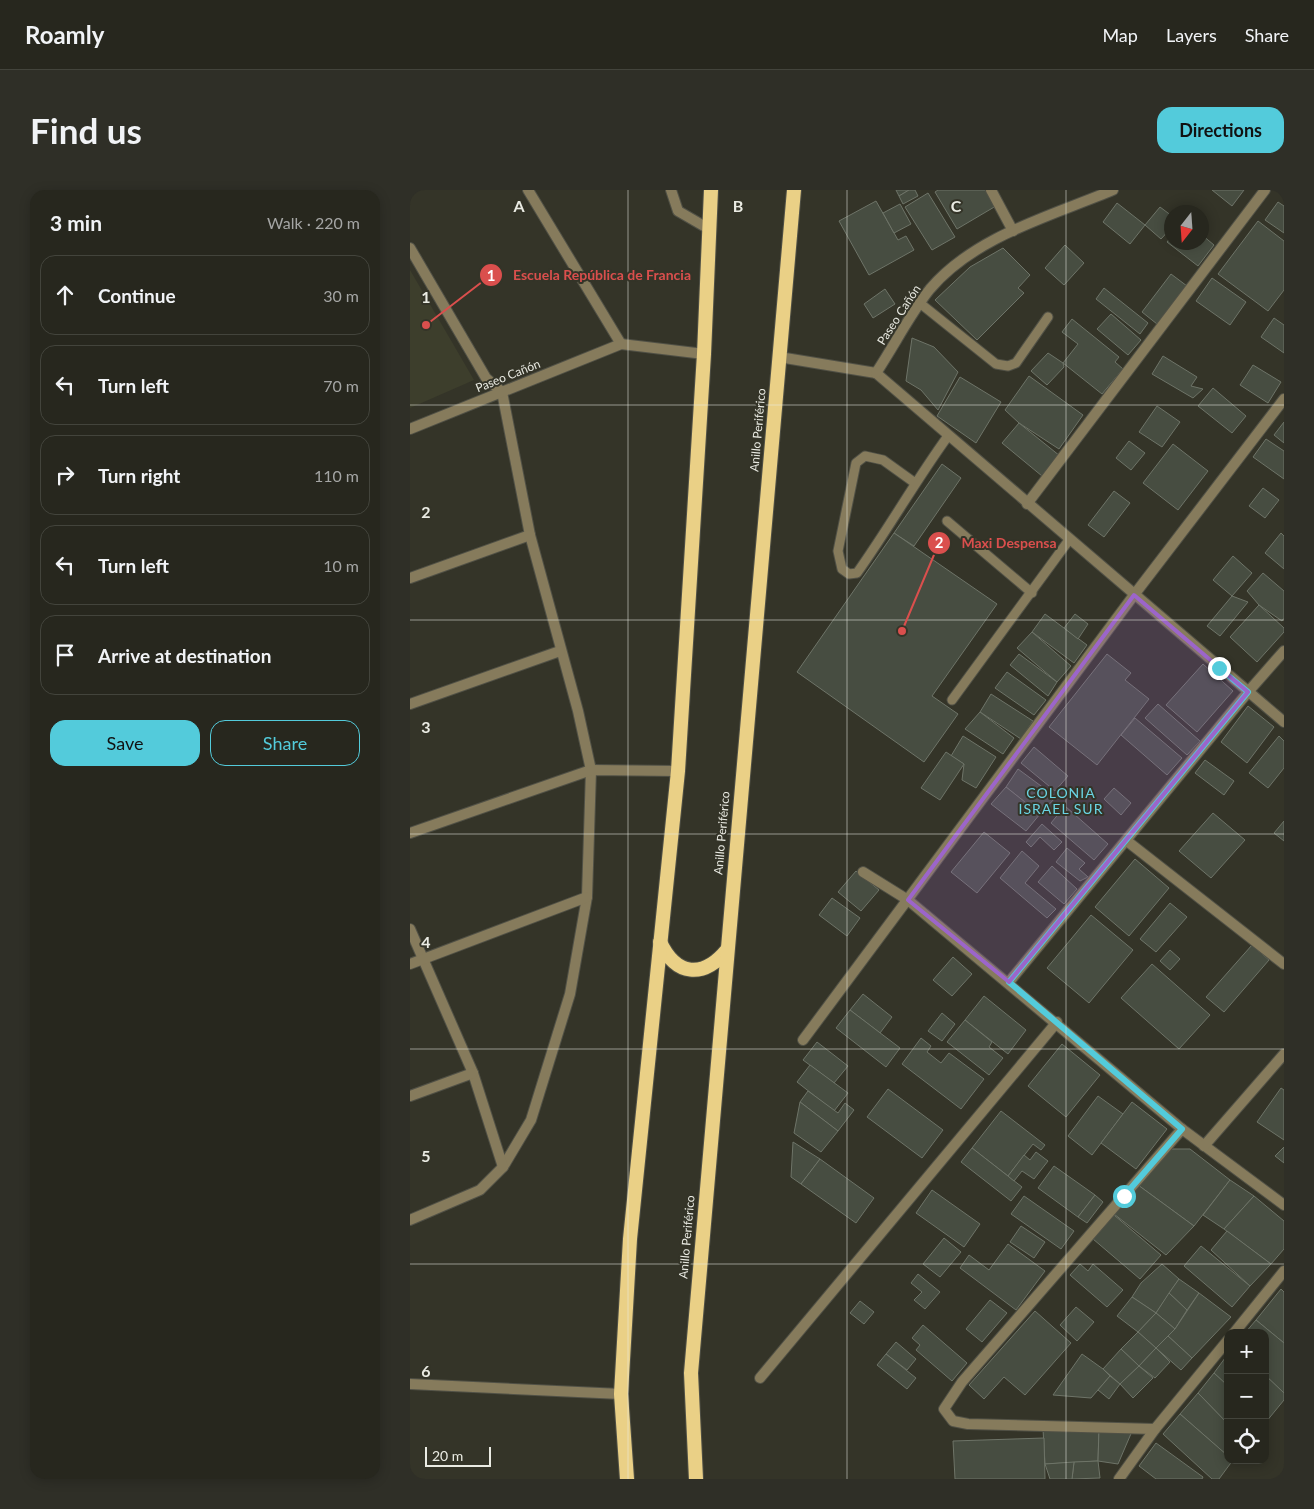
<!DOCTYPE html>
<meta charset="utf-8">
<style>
:root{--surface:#27271e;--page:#2f2f27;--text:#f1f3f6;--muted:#a4a5a4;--line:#43443c;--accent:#53cbdb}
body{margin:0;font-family:Lato,sans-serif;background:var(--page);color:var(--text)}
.controls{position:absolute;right:15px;bottom:15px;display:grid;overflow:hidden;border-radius:10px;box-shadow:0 2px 12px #0003}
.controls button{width:45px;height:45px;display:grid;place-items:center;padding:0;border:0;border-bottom:1px solid var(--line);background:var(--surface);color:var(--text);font:25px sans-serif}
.compass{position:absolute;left:754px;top:15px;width:45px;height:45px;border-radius:50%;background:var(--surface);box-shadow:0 2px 12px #0003;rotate:197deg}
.scale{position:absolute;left:15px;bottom:12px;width:66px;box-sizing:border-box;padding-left:5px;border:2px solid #eaebe3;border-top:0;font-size:14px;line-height:18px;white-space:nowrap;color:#eaebe3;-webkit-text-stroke:4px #343428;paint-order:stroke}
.stop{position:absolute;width:15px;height:15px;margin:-11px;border:4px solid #53cbdb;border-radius:50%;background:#fff}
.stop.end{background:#53cbdb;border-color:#fff;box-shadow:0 1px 5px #0008}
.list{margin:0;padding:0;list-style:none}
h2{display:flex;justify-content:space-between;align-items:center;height:65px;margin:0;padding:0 20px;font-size:21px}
h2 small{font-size:16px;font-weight:400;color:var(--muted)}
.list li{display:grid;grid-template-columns:32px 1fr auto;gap:15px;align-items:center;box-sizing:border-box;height:80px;margin:0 10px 10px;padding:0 10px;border:1px solid var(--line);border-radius:15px}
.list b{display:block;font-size:19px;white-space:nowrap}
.list em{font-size:16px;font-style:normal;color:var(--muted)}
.actions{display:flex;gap:10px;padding:15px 20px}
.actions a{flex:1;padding:11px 0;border:1px solid var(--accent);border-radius:15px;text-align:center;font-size:18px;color:var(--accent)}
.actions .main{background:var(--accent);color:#111}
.icon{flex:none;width:28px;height:28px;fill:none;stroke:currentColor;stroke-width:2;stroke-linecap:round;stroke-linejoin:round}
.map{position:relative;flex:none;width:874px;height:1289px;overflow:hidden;border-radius:15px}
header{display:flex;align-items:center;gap:30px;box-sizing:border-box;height:70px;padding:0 25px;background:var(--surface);border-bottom:1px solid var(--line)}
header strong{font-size:24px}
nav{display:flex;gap:28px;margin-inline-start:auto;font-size:18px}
.intro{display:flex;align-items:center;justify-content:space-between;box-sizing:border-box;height:120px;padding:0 30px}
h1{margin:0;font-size:35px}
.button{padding:12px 22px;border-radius:15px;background:var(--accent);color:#111;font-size:18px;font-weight:700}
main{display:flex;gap:30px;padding:0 30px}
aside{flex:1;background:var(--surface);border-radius:15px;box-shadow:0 2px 12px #0003}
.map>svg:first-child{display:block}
.built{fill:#3d3e2c}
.building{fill:#474d41;stroke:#6e7468}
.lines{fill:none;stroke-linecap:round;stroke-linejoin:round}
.service-casing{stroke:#515146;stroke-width:11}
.minor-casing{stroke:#515146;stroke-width:12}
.tertiary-casing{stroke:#515146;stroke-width:12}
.trunk-casing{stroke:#515146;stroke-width:16}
.service{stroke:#867b5c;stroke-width:9}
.minor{stroke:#867b5c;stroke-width:10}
.tertiary{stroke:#867b5c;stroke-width:10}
.trunk{stroke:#ead086;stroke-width:14}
.route{stroke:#53cbdb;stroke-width:6}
.marked{fill:#9c65ca;fill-opacity:0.2;stroke:#9c65ca;stroke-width:4;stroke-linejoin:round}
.grid{fill:none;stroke:#eaebe3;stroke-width:1;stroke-opacity:0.55}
.labels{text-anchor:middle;stroke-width:4;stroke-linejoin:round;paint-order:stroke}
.street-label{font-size:12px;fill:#eaebe3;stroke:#343428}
.neighbourhood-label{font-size:14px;letter-spacing:1px;fill:#6ad4e3;stroke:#343428}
.grid-label{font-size:16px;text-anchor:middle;font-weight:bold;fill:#eaebe3;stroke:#343428;stroke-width:4;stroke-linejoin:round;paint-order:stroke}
.leader{fill:none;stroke:#da4f4d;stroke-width:2}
.callout-dot{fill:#da4f4d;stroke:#343428;stroke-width:2}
.mark-label{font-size:15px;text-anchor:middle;font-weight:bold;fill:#fff}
.callout-label{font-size:14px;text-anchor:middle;font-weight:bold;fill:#da4f4d;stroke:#343428;stroke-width:4;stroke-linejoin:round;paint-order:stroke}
</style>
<header>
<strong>Roamly</strong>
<nav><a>Map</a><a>Layers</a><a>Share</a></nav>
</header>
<div class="intro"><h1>Find us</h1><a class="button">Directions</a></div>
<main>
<aside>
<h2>3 min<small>Walk · 220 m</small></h2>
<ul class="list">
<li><svg class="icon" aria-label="ahead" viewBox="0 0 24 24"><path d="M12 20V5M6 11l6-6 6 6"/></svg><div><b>Continue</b></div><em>30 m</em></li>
<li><svg class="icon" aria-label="left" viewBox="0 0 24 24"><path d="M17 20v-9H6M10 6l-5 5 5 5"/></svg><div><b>Turn left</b></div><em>70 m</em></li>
<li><svg class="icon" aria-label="right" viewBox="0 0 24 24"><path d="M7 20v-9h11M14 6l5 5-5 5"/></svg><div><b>Turn right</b></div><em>110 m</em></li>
<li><svg class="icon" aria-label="left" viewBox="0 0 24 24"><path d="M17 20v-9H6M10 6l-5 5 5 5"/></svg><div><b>Turn left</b></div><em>10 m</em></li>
<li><svg class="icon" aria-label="arrive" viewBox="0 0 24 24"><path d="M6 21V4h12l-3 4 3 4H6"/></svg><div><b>Arrive at destination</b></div></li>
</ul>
<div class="actions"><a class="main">Save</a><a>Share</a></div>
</aside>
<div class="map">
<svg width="874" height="1289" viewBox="0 0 874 1289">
<rect width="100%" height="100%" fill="#343428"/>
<!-- built -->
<polygon class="built" points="0,80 64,190 0,218"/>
<!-- building -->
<g class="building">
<polygon points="486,0 499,0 489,6"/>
<polygon points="499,0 505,0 508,6 493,14 489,6"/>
<polygon points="528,0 583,0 591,13 547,39 525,2"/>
<polygon points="802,0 834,0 822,16"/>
<polygon points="518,3 545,47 522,60 495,17"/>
<polygon points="466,11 488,50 496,46 504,60 459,85 429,31"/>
<polygon points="868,12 874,16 874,43 855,30"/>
<polygon points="707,13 735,35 720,54 693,32"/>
<polygon points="490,14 501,34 484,43 473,23"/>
<polygon points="750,17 762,26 762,37 751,49 735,35"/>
<polygon points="848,31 874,51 874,100 858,121 808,84"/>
<polygon points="792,45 804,55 788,76 757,52 762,46 762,52 792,52"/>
<polygon points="655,55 674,73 654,95 635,78"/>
<polygon points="593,58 620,85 608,98 614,103 567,150 525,110 560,77"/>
<polygon points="761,84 777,96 747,134 732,122"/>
<polygon points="802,88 836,112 820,135 786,111"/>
<polygon points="694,98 738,133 730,144 686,109"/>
<polygon points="475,99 485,114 463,128 454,114"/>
<polygon points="701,124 731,150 718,165 687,139"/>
<polygon points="864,128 874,135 874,163 851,147"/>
<polygon points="662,129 709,167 705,172 713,179 692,204 653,173 668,154 652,142"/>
<polygon points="502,148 524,157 548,182 528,220 511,200 496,191"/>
<polygon points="638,163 653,173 654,177 637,195 621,181"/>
<polygon points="753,166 787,187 781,196 793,199 783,208 742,184"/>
<polygon points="843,175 871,192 858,213 830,195"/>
<polygon points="619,186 673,225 649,259 609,233 595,220"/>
<polygon points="550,187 591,212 566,253 527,226"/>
<polygon points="803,198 836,226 822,243 788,216"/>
<polygon points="747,216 770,232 752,257 729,242"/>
<polygon points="874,232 874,253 864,245"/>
<polygon points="609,233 650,266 632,286 592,253"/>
<polygon points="856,249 874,261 874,289 843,267"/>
<polygon points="719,251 735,263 721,280 706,268"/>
<polygon points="763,254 798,281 768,320 733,293"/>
<polygon points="532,274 551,288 504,356 484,343"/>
<polygon points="853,298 869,310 855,328 839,316"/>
<polygon points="704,301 720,313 694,347 678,335"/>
<polygon points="484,343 587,414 522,506 548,524 514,572 387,482"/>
<polygon points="871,343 874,346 874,379 855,363"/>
<polygon points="823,366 842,383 822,406 803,390"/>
<polygon points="853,383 874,401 874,428 872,431 849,415 837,401"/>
<polygon points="822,406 838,412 810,446 797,436"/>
<polygon points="849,415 874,438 874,442 847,472 820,447"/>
<polygon points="635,424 677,455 664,473 622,442"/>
<polygon points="665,424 678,434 668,449 654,438"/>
<polygon points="622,442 661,476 647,492 607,458"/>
<polygon points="609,464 647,492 638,506 600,475"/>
<polygon points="697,464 721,483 715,490 739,509 687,575 639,537"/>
<polygon points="793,474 823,501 787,542 756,515"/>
<polygon points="597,482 636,510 624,525 585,498"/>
<polygon points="581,504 623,531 611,549 570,522"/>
<polygon points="748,514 790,551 777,565 735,528"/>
<polygon points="838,516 864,537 837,573 811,552"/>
<polygon points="570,522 604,548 593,564 555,539"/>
<polygon points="725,528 772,568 757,585 711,545"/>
<polygon points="553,546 586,567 566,598 552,590 554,574 541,566"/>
<polygon points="869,546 874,551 874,578 858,598 839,583"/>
<polygon points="624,557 658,586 645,601 611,573"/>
<polygon points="536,562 554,574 530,610 511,598"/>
<polygon points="795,570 824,591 814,605 785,583"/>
<polygon points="608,579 646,607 630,624 596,597"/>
<polygon points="596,597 630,624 616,641 581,614"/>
<polygon points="704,598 721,613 711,625 694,609"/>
<polygon points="655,616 698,654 684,670 641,633"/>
<polygon points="803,623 835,650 801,688 769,661"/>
<polygon points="874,631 874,651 864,643"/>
<polygon points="632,634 652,652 644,660 630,647 621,657 616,652"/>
<polygon points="574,642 600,663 567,703 541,682"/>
<polygon points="657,658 675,673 669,679 678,687 670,691 646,672"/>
<polygon points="612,661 629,676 615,693 646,719 637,728 590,688"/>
<polygon points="725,669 759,698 719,746 685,717"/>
<polygon points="642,676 667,699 654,714 628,692"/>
<polygon points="446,681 469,700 451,721 428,702"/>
<polygon points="422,708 450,728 437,746 409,725"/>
<polygon points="760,713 777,727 746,762 730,749"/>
<polygon points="681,725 723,760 679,813 637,778"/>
<polygon points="842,755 859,770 814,822 796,807"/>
<polygon points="760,760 770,769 760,780 750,771"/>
<polygon points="543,767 562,784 542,806 523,790"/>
<polygon points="742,774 800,825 769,859 711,808"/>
<polygon points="453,804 482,827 470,843 440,820"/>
<polygon points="574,806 616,840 598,864 555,830"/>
<polygon points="440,820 490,858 476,877 426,838"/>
<polygon points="532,823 545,834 532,851 518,841"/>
<polygon points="555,830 582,852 579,857 593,868 579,885 537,852"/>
<polygon points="511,848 521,856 517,862 531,873 539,863 574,889 551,919 492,874"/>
<polygon points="407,852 438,876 424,893 393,870"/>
<polygon points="652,854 690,885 656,927 618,896"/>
<polygon points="400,875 438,903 424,921 387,892"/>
<polygon points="871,898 874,900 874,950 847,932"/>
<polygon points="478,899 533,940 512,968 457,927"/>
<polygon points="398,901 428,923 435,913 444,920 428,941 390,912"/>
<polygon points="688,906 713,924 682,965 658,946"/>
<polygon points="390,912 428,941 411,962 384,943"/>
<polygon points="722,912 757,939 726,979 691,953"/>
<polygon points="591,921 635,955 631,960 623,954 598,986 562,958"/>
<polygon points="383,952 410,969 391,994 381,987"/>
<polygon points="874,957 874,973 865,966"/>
<polygon points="562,958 612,997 601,1011 551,972"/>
<polygon points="759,959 780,959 820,990 784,1036 728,995"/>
<polygon points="626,962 638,971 624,989 612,981 604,991 598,986 614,965 620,970"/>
<polygon points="410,969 464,1008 446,1033 391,994"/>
<polygon points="644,976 685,1005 668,1027 628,998"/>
<polygon points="820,990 844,1006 814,1039 793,1025"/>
<polygon points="728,995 784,1036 756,1065 704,1024"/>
<polygon points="522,1000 570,1034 554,1057 506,1023"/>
<polygon points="685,1005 693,1012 677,1033 668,1027"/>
<polygon points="614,1006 664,1041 651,1059 601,1024"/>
<polygon points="844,1006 874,1031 874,1059 861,1074 814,1039"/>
<polygon points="704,1025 751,1065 730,1089 683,1049"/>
<polygon points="611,1036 635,1052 624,1068 600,1052"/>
<polygon points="817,1041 861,1074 840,1096 801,1060"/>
<polygon points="534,1048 551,1062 530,1087 513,1074"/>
<polygon points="598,1054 635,1081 606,1120 550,1078 559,1065 579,1080"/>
<polygon points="791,1056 840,1096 822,1117 774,1076"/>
<polygon points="670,1074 678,1081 683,1074 713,1100 697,1117 660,1085"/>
<polygon points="752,1074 769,1089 746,1123 722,1107 731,1093"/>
<polygon points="508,1084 530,1102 515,1119 504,1110 512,1102 501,1093"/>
<polygon points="769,1089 789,1103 777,1120 759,1103"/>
<polygon points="871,1099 874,1102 874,1153 846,1130"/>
<polygon points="759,1103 777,1120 765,1139 746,1123"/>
<polygon points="789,1103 821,1127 782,1168 758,1146 765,1139"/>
<polygon points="722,1107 746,1123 728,1142 707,1126"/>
<polygon points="580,1110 597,1123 572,1152 556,1139"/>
<polygon points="450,1111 464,1122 454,1134 440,1123"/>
<polygon points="666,1117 684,1132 667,1151 650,1135"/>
<polygon points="625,1121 661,1153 615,1205 594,1187 574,1209 559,1195"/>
<polygon points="746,1123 765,1139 746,1158 728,1142"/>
<polygon points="846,1130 874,1153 874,1203 855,1185 855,1143 835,1143"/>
<polygon points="513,1135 557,1173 542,1191 506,1160 510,1155 502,1148"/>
<polygon points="728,1142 746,1158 729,1176 711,1159"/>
<polygon points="758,1146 782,1168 771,1180 746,1158"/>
<polygon points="486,1152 506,1169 497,1180 476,1164"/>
<polygon points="746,1158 760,1172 745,1188 729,1176"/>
<polygon points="711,1159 729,1176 710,1194 693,1179"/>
<polygon points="476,1164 506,1188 497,1199 467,1175"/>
<polygon points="672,1164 693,1179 700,1186 681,1208 643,1205"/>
<polygon points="818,1164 818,1196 804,1183"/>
<polygon points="729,1176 743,1188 723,1208 710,1194"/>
<polygon points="804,1183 818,1196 818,1234 788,1203"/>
<polygon points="855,1185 874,1203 874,1210 856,1232"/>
<polygon points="700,1186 710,1194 699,1209 688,1200"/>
<polygon points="788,1203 818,1234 818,1266 770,1224"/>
<polygon points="770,1224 818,1266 818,1270 823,1270 809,1289 802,1289 753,1244"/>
<polygon points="633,1239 689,1239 688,1271 635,1274"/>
<polygon points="689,1239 723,1239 708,1274 688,1271"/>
<polygon points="634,1248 635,1289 545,1289 543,1251"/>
<polygon points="746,1253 793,1287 792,1289 746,1289 729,1276"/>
<polygon points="688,1271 690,1288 662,1289 664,1272"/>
<polygon points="664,1272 662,1289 640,1289 635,1274"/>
</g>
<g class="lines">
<defs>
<g id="service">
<polyline points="511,114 586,174 598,176 606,173 638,127"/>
<path d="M505,293L473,270L455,266L446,273L428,361L432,379L439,384L447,383C479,338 506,290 538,246"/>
<polyline points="537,331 622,403"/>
<polyline points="542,510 659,350"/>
</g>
<g id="minor">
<polyline points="118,0 211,154"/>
<polyline points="261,0 268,21 299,39"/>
<polyline points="581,0 603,41"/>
<polyline points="0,58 76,188 92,202 120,345 168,521 181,580 177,707 160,804 121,930 93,977 70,1000 0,1030"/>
<polyline points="617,314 855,0"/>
<polyline points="0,388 120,345"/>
<polyline points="0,514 150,461"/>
<polyline points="0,643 181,580 268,581"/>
<polyline points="717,651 874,774"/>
<polyline points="453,682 498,710 772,939 874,1015"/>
<polyline points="0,739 63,883 93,977"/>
<polyline points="0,774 177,707"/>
<polyline points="599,792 838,502 874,461"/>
<polyline points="393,850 724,405 874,209"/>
<polyline points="0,906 63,883"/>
<polyline points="772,939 552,1192 534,1219 543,1231 558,1234 745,1239 818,1150"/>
<polyline points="794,956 874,864"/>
<polyline points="824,1143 874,1081"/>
<polyline points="350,1188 647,832"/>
<polyline points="709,1289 745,1239"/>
</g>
<g id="tertiary">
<polyline points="369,167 466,183"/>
<polyline points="466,183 874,532"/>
<path d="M466,183C484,156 500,124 520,99C565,46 641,26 703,0"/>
<polyline points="0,239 211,154 294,164"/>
<polyline points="0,1194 211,1204"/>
</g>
<g id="trunk">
<path d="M250,752C266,786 293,789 317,760"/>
<polyline points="217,1289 211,1204 220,1049 268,581 294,164 301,0"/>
<polyline points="286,1289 281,1183 384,0"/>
</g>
</defs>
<!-- service casing -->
<use href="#service" class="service-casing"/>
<!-- minor casing -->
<use href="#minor" class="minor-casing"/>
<!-- tertiary casing -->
<use href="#tertiary" class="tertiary-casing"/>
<!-- trunk casing -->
<use href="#trunk" class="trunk-casing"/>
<!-- service -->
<use href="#service" class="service"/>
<!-- minor -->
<use href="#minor" class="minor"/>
<!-- tertiary -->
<use href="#tertiary" class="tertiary"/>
<!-- trunk -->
<use href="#trunk" class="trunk"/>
</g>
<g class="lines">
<!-- route -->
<polyline class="route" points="714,1006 772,939 599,792 838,502 809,478"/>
</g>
<!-- marked area -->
<path class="marked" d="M724,405L838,502L599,792L498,710Z"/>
<!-- grid -->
<path class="grid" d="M218,0V1289M437,0V1289M656,0V1289M0,215H874M0,430H874M0,644H874M0,859H874M0,1074H874"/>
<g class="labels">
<!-- street labels -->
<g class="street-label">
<text transform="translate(489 125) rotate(-57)" y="4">Paseo Cañón</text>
<text transform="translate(98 186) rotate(-22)" y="4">Paseo Cañón</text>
<text transform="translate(348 240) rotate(-85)" y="4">Anillo Periférico</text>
<text transform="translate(312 643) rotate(-85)" y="4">Anillo Periférico</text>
<text transform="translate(277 1047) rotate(-85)" y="4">Anillo Periférico</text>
</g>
<!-- neighbourhood labels -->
<g class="neighbourhood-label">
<text x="651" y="608">COLONIA<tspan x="651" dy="16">ISRAEL SUR</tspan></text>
</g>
</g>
<g class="grid-label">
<text x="109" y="22">A</text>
<text x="328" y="22">B</text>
<text x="546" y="22">C</text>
<text x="16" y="113">1</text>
<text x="16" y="328">2</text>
<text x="16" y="543">3</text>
<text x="16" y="758">4</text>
<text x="16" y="972">5</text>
<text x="16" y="1187">6</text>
</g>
<!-- callouts -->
<path class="leader" d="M16 135L81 85M492 441L529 353"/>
<g class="callout-dot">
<circle cx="16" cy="135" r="5"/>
<circle cx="492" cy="441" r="5"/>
<circle cx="81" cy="85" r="12"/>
<circle cx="529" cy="353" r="12"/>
</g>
<g class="mark-label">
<text x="81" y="91">1</text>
<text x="529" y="358">2</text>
</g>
<g class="callout-label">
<text x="192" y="90">Escuela República de Francia</text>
<text x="599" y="358">Maxi Despensa</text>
</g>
</svg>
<div class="controls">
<button>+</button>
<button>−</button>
<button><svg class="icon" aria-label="locate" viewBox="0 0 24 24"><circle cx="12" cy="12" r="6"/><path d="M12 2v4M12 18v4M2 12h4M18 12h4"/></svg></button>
</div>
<svg class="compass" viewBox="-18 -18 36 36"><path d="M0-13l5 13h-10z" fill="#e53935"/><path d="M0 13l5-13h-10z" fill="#a4a5a4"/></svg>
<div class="scale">20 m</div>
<div class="stop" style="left:714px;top:1006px"></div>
<div class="stop end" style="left:809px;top:478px"></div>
</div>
</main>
